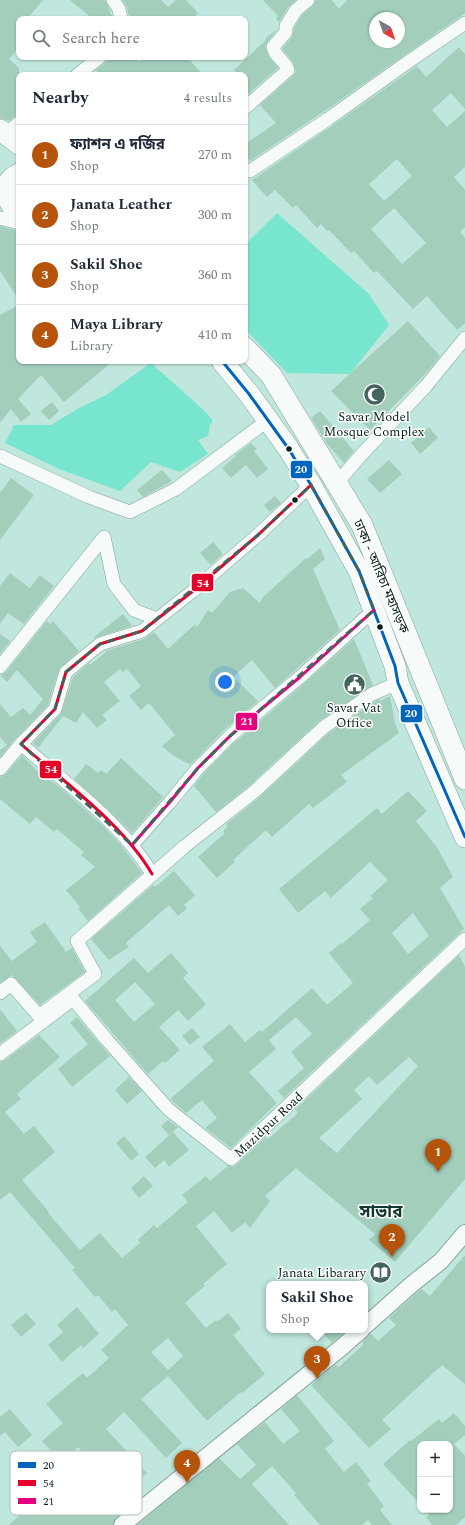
<!DOCTYPE html>
<meta charset="utf-8">
<style>
:root{--surface:#fff;--page:#f2f2f3;--text:#1f2937;--muted:#747a83;--line:#e0e1e3;--accent:#b45309}
body{margin:0;font-family:Spectral,"Noto Sans Bengali",serif;background:var(--page);color:var(--text)}
.controls{position:absolute;right:12px;bottom:12px;display:grid;overflow:hidden;border-radius:8px;box-shadow:0 1px 3px #0004}
.controls button{width:36px;height:36px;display:grid;place-items:center;padding:0;border:0;border-bottom:1px solid var(--line);background:var(--surface);color:var(--text);font:20px sans-serif}
.compass{position:absolute;left:369px;top:12px;width:36px;height:36px;border-radius:50%;background:var(--surface);box-shadow:0 1px 3px #0004;rotate:140deg}
.you{position:absolute;left:225px;top:682px;width:14px;height:14px;margin:-10px;border:3px solid #fff;border-radius:50%;background:#1a73e8;box-shadow:0 0 0 6px #1a73e833}
.badge{display:grid;place-items:center;width:26px;height:26px;border-radius:50%;background:var(--accent);color:#fff;font-size:13px;font-weight:700}
.pin{position:absolute;translate:-50% -33px;filter:drop-shadow(0 1px 2px #0008)}
.pin::after{content:'';position:absolute;top:21px;width:14px;height:12px;background:inherit;clip-path:polygon(0 0,100% 0,50% 100%)}
.popup{position:absolute;left:266px;top:1281px;width:102px;height:52px;box-sizing:border-box;display:grid;place-content:center;border-radius:8px;background:var(--surface);filter:drop-shadow(0 1px 3px #0005);font-size:13px;white-space:nowrap;color:var(--muted)}
.popup b{font-size:15px;color:var(--text)}
.popup::after{content:'';position:absolute;left:50%;top:100%;margin-left:-8px;border:8px solid transparent;border-top-color:var(--surface)}
.list{margin:0;padding:0;list-style:none}
h2{display:flex;justify-content:space-between;align-items:center;height:52px;margin:0;padding:0 16px;font-size:17px}
h2 small{font-size:13px;font-weight:400;color:var(--muted)}
.list li{display:grid;grid-template-columns:26px 1fr auto;gap:12px;align-items:center;box-sizing:border-box;height:60px;padding:0 16px;border-top:1px solid var(--line)}
.list b{display:block;font-size:15px;white-space:nowrap}
.list p{margin:0;font-size:13px;white-space:nowrap;color:var(--muted)}
.list em{font-size:13px;font-style:normal;color:var(--muted)}
.icon{flex:none;width:22px;height:22px;fill:none;stroke:currentColor;stroke-width:2;stroke-linecap:round;stroke-linejoin:round}
.map{position:relative;flex:none;width:465px;height:1525px;overflow:hidden}
.search{position:absolute;background:var(--surface);box-shadow:0 1px 3px #0004;left:16px;top:16px;width:232px;height:44px;display:flex;align-items:center;gap:10px;box-sizing:border-box;padding:0 14px;border-radius:8px;color:var(--muted);font-size:15px}
.panel{position:absolute;background:var(--surface);box-shadow:0 1px 3px #0004;left:16px;top:72px;width:232px;height:292px;border-radius:8px}
.map>svg:first-child{display:block}
.water{fill:#78e6ce}
.building{fill:#a2cebb;fill-rule:evenodd}
.lines{fill:none;stroke-linecap:round;stroke-linejoin:round}
.minor-casing{stroke:#82a199;stroke-width:14}
.tertiary-casing{stroke:#82a199;stroke-width:18}
.trunk-casing{stroke:#82a199;stroke-width:22}
.minor{stroke:#f6fbfa;stroke-width:13}
.tertiary{stroke:#f6fbfa;stroke-width:16}
.trunk{stroke:#f6fbfa;stroke-width:21}
.bus-1-casing{stroke:#fff;stroke-width:6}
.bus-2-casing{stroke:#fff;stroke-width:6}
.bus-3-casing{stroke:#fff;stroke-width:6}
.bus-1{stroke:#0065bd;stroke-width:3}
.bus-2{stroke:#e4002b;stroke-width:3}
.bus-3{stroke:#e5007d;stroke-width:3}
.marked{fill:none;stroke:#44655e;stroke-width:3;stroke-dasharray:8 5;stroke-linejoin:round}
.bus-dot{fill:#021f19;stroke:#fff;stroke-width:1.5}
.labels{text-anchor:middle;stroke-width:3;stroke-linejoin:round;paint-order:stroke}
.poi-label{font-size:13px;fill:#021f19;stroke:#fff}
.street-label{font-size:13px;fill:#021f19;stroke:#fff}
.district-label{font-size:17px;font-weight:bold;fill:#10362e;stroke:#fff}
.key{fill:#fff;stroke:#b3bcba;stroke-width:1}
.key-label{font-size:11px;fill:#021f19}
.line-badge{stroke:#fff;stroke-width:1.5}
.badge-label{font-size:11px;text-anchor:middle;font-weight:bold;fill:#fff}
</style>
<div class="map">
<svg width="465" height="1525" viewBox="0 0 465 1525">
<rect width="100%" height="100%" fill="#c0e7dd"/>
<!-- water -->
<g class="water">
<polygon points="277,213 369,294 389,325 350,374 287,373 245,329 245,245"/>
<polygon points="151,363 197,404 213,420 210,425 208,436 198,440 208,454 180,472 151,462 120,491 59,469 5,443 14,425 51,425 79,408 106,395"/>
</g>
<!-- building -->
<g class="building">
<polygon points="0,0 43,0 27,19 19,19 19,47 9,59 19,68 19,115 14,117 9,121 0,118"/>
<polygon points="70,0 105,0 112,16 110,19 93,19"/>
<polygon points="123,0 161,0 168,7 176,0 186,0 198,13 192,19 133,19 128,14 127,7"/>
<polygon points="263,0 296,0 289,6 279,22 276,19 278,16"/>
<path d="M316,0H332L339,9L347,0H465V13L323,112L250,161L245,154V144L276,123L260,105L293,76L296,72L293,62L282,49L292,37L294,28L302,15L313,6ZM375,18H399V42H375Z"/>
<polygon points="278,28 265,46 269,57 278,68 245,97 245,75 239,75 234,70 266,40 265,39"/>
<path d="M459,47L465,54V109L451,93L432,110L447,127L465,111V167L454,177L465,190V227L460,232L465,238V323L457,330L427,296L413,309L377,271L374,273L354,251L351,253L329,230L327,231L321,224L317,228L296,205L293,208L275,190L267,197L252,180L332,126L417,66L426,77ZM397,159L412,176L384,201L369,184ZM394,208L426,243L402,264L371,229Z"/>
<polygon points="108,57 135,57 139,62 144,57 187,57 203,75 100,75 96,70 105,63"/>
<polygon points="0,226 17,231 19,233 19,300 0,271"/>
<polygon points="19,305 19,361 113,361 64,402 41,375 18,399 31,414 21,422 11,409 0,423 0,315"/>
<polygon points="408,321 440,356 428,371 370,430 331,391"/>
<polygon points="52,402 59,411 49,420 41,411"/>
<polygon points="320,411 354,451 344,463 328,445 311,418"/>
<polygon points="429,427 438,438 420,454 411,443"/>
<polygon points="251,443 257,449 254,451 268,469 257,478 246,465 231,478 222,468 236,456 235,455"/>
<polygon points="389,460 402,474 380,493 367,479"/>
<polygon points="162,470 172,481 143,497 137,490"/>
<polygon points="11,478 34,495 0,540 0,493"/>
<polygon points="275,496 281,503 270,512 264,505"/>
<polygon points="213,542 223,554 211,565 200,553"/>
<polygon points="320,548 325,559 313,569 340,630 275,688 252,660 233,677 258,701 223,731 190,765 171,754 162,746 175,735 149,703 141,710 129,696 141,686 127,669 123,672 120,669 104,682 120,701 102,715 107,720 97,728 83,712 76,723 63,716 38,748 33,743 61,714 73,677 89,663 90,665 106,652 105,651 144,639 154,632 168,649 195,624 197,627 208,610 212,613 230,592 243,588 260,603 263,597 306,558 307,559"/>
<polygon points="10,573 30,588 40,575 54,586 24,624 8,613 0,624 0,586"/>
<polygon points="123,614 132,626 95,638 94,637"/>
<polygon points="47,621 50,624 53,621 79,651 59,669 48,705 15,739 0,757 0,750 7,745 0,737 0,704 11,717 23,708 30,715 43,699 17,670 7,682 0,675 6,672"/>
<polygon points="0,634 10,641 0,654"/>
<polygon points="354,639 373,685 319,721 250,785 216,812 194,786 204,773 234,743 305,683"/>
<polygon points="390,696 395,723 399,733 341,775 347,782 313,808 309,804 272,837 266,830 233,860 235,862 217,878 198,857 225,833 223,831 228,826 226,824 260,797 329,733 376,701 380,699 380,701"/>
<polygon points="22,755 41,775 42,774 64,791 104,827 120,844 142,873 88,921 78,908 80,907 66,890 95,867 81,855 84,852 57,829 54,832 36,817 30,824 0,799 0,777 6,774"/>
<polygon points="121,758 163,797 132,833 115,816 74,779 86,764 98,773 101,770 106,774"/>
<path d="M408,791L427,811L416,821L438,849L453,877L440,888L464,929L284,1098L278,1091L304,1068L291,1052L312,1034L296,1017L269,1040L276,1049L249,1072L277,1103L231,1148L205,1128L217,1118L202,1100L186,1113L170,1099L214,1061L202,1047L230,1024L245,1042L260,1030L262,1032L312,988L327,1005L353,983L329,953L341,943L342,944L370,920L360,909L373,898L370,896L388,880L370,862L331,898L325,891L298,913L279,889L377,808L382,814ZM413,913L429,936L408,954L392,933Z"/>
<polygon points="174,871 195,895 184,905 187,908 178,916 169,905 126,943 129,947 109,960 91,939 153,885 155,887"/>
<polygon points="45,922 66,952 72,948 85,972 40,1005 12,975 0,983 0,946 12,961 37,942 30,932"/>
<path d="M171,953L188,973L183,978L206,1004L188,1021L178,1010L159,1027L180,1050L165,1063L163,1061L148,1074L85,1001L134,958L148,973ZM135,982L155,1004L134,1022L115,1000Z"/>
<path d="M459,955L465,967V1179L395,1262L369,1240L375,1234L296,1168L265,1196L270,1201L250,1228L245,1222L232,1233L214,1211L196,1226L227,1264L203,1284L205,1286L185,1303L206,1328L216,1320L217,1322L228,1313L241,1329L233,1335L265,1374L242,1393L241,1392L207,1421L168,1376L141,1399L182,1443L166,1458L124,1412L106,1429L147,1473L127,1492L136,1502L116,1518L113,1525H9L23,1512L20,1509L42,1489L40,1485L50,1475L74,1501L103,1474L78,1447L61,1462L42,1441L63,1423L46,1404L83,1373L87,1378L109,1358L101,1350L128,1325L115,1309L112,1312L98,1295L95,1297L72,1270L75,1268L10,1192L0,1200V1062L5,1060L39,1035L60,1057L17,1094L21,1099L5,1112L24,1134L34,1126L55,1152L22,1180L49,1212L48,1213L80,1250L100,1233L122,1258L140,1243L138,1240L154,1225L157,1228L188,1202L182,1195L206,1176L210,1181L228,1166L233,1167L236,1165L266,1137L268,1139L298,1113L295,1110ZM409,1057L418,1066L337,1153L319,1138L362,1099L354,1090L369,1076L377,1085ZM168,1338L183,1356L168,1370L151,1352Z"/>
<polygon points="0,1009 17,1031 0,1044"/>
<polygon points="77,1017 110,1056 72,1087 58,1069 88,1044 70,1023"/>
<polygon points="192,1028 200,1037 190,1045 182,1036"/>
<polygon points="129,1077 142,1091 127,1104 115,1090"/>
<polygon points="168,1120 178,1127 169,1135 161,1126"/>
<polygon points="173,1132 189,1150 169,1167 164,1160 155,1168 145,1157"/>
<polygon points="124,1136 139,1154 131,1161 116,1143"/>
<polygon points="144,1176 153,1186 139,1198 131,1188"/>
<polygon points="465,1255 465,1384 442,1365 382,1420 391,1429 369,1448 311,1385 335,1365 339,1367 364,1344 362,1342 369,1334 371,1334 378,1341 396,1325 389,1318 421,1289 430,1296"/>
<polygon points="77,1307 99,1334 83,1348 81,1345 62,1362 48,1345 63,1332 57,1325"/>
<polygon points="26,1313 36,1324 21,1337 11,1325"/>
<polygon points="320,1330 347,1330 332,1343"/>
<polygon points="297,1395 334,1441 325,1449 344,1472 356,1462 371,1481 367,1484 384,1506 380,1510 392,1525 372,1525 368,1520 362,1525 320,1525 294,1495 296,1493 272,1466 252,1484 289,1525 137,1525 219,1458 240,1479 256,1465 237,1444 265,1422 283,1444 300,1431 281,1409"/>
<polygon points="10,1409 32,1435 18,1447 5,1432 0,1436 0,1417"/>
<polygon points="454,1413 465,1426 465,1435 454,1444 465,1456 465,1517 456,1525 432,1525 426,1517 429,1515 425,1510 450,1510 450,1444 420,1444 420,1504 383,1464 410,1440 411,1441 439,1419 442,1423"/>
</g>
<g class="lines">
<defs>
<g id="minor">
<polyline points="113,0 119,9 121,19"/>
<polyline points="77,75 100,57"/>
<path d="M245,108L288,70C285,61 275,57 273,47L286,32V26L296,10L308,0"/>
<polyline points="6,134 19,123"/>
<polyline points="245,170 250,171 328,119 408,62 465,23"/>
<polyline points="0,218 19,223"/>
<polyline points="0,456 89,497 130,512 176,489 268,420"/>
<polyline points="337,483 362,454 426,386 465,338"/>
<polyline points="0,667 104,537 114,584 134,610 157,619"/>
<polyline points="0,769 21,744"/>
<polyline points="132,845 170,802 198,768 229,737 259,711 300,677 374,610"/>
<path d="M152,874C124,825 64,782 21,744L55,709L66,672L100,644L142,631L193,591L258,535L311,485"/>
<polyline points="0,993 11,984 39,1016 95,974 77,941 185,846 255,791 324,727 372,694 398,683"/>
<polyline points="0,1054 73,999 107,1040 168,1109 231,1159 465,939"/>
</g>
<g id="tertiary">
<polyline points="365,1326 411,1285 441,1261 465,1233"/>
<polyline points="122,1525 342,1347 361,1330"/>
</g>
<g id="trunk">
<polyline points="0,130 19,144"/>
<path d="M17,214C7,200 0,182 19,174"/>
<polyline points="245,348 271,375 362,525 465,779"/>
<polyline points="222,361 249,394 288,448 311,485 359,571 395,666 398,683 465,837"/>
</g>
</defs>
<!-- minor casing -->
<use href="#minor" class="minor-casing"/>
<!-- tertiary casing -->
<use href="#tertiary" class="tertiary-casing"/>
<!-- trunk casing -->
<use href="#trunk" class="trunk-casing"/>
<!-- minor -->
<use href="#minor" class="minor"/>
<!-- tertiary -->
<use href="#tertiary" class="tertiary"/>
<!-- trunk -->
<use href="#trunk" class="trunk"/>
<defs>
<polyline id="bus-1" points="222,361 249,394 288,448 311,485 359,571 395,666 398,683 465,837"/>
<path id="bus-2" d="M152,874C124,825 64,782 21,744L55,709L66,672L100,644L142,631L193,591L258,535L311,485"/>
<polyline id="bus-3" points="132,845 170,802 198,768 229,737 259,711 300,677 374,610"/>
</defs>
<!-- bus-1 casing -->
<use href="#bus-1" class="bus-1-casing"/>
<!-- bus-2 casing -->
<use href="#bus-2" class="bus-2-casing"/>
<!-- bus-3 casing -->
<use href="#bus-3" class="bus-3-casing"/>
<!-- bus-1 -->
<use href="#bus-1" class="bus-1"/>
<!-- bus-2 -->
<use href="#bus-2" class="bus-2"/>
<!-- bus-3 -->
<use href="#bus-3" class="bus-3"/>
</g>
<!-- marked area -->
<path class="marked" d="M311,485L359,571L374,610L229,737L198,768L132,845L21,744L55,709L66,672L100,644L142,631L258,535Z"/>
<!-- icons -->
<defs>
<symbol id="mosque-disc" viewBox="-11 -11 22 22"><circle r="9.5" fill="#44655e" stroke="#fff"/><path d="M3.5-4.9A6 6 0 1 0 3.5 4.9A5 5 0 1 1 3.5-4.9Z" fill="#fff"/></symbol>
<symbol id="civic-disc" viewBox="-11 -11 22 22"><circle r="9.5" fill="#44655e" stroke="#fff"/><path d="M-.6-6.5H3V-4.5H.6V-3L4-1V1h2V6H-6V1h2V-1L-.6-3ZM-1.2 2.5V6h2.4V2.5Z" fill="#fff"/></symbol>
<symbol id="library-disc" viewBox="-11 -11 22 22"><circle r="9.5" fill="#44655e" stroke="#fff"/><path d="M-6-4Q-3-5.5-.7-3.5V5Q-3 3-6 4ZM6-4Q3-5.5 .7-3.5V5Q3 3 6 4Z" fill="#fff"/></symbol>
</defs>
<g fill-rule="evenodd">
<use href="#mosque-disc" x="362" y="382" width="25" height="25"/>
<use href="#civic-disc" x="342" y="672" width="25" height="25"/>
<use href="#library-disc" x="368" y="1260" width="25" height="25"/>
</g>
<!-- markers -->
<g class="bus-dot">
<circle cx="289" cy="449" r="3.5"/>
<circle cx="295" cy="500" r="3.5"/>
<circle cx="380" cy="627" r="3.5"/>
</g>
<g class="labels">
<!-- poi labels -->
<g class="poi-label">
<text x="374" y="421">Savar Model<tspan x="374" dy="15">Mosque Complex</tspan></text>
<text x="354" y="712">Savar Vat<tspan x="354" dy="15">Office</tspan></text>
<text x="366" y="1277" text-anchor="end">Janata Libarary</text>
</g>
<!-- street labels -->
<g class="street-label">
<text transform="translate(382 576) rotate(67)" y="5">ঢাকা - আরিচা মহাসড়ক</text>
<text transform="translate(268 1124) rotate(-43)" y="5">Mazidpur Road</text>
</g>
<!-- district labels -->
<g class="district-label">
<text x="381" y="1217">সাভার</text>
</g>
</g>
<!-- legend -->
<rect x="10" y="1451" width="132" height="64" rx="6" class="key"/>
<rect x="18" y="1462" width="18" height="6" fill="#0065bd"/>
<rect x="18" y="1480" width="18" height="6" fill="#e4002b"/>
<rect x="18" y="1498" width="18" height="6" fill="#e5007d"/>
<g class="key-label">
<text x="43" y="1469">20</text>
<text x="43" y="1487">54</text>
<text x="43" y="1505">21</text>
</g>
<g class="line-badge">
<rect x="290" y="460" width="23" height="19" rx="4" fill="#0065bd"/>
<rect x="191" y="573" width="23" height="19" rx="4" fill="#e4002b"/>
<rect x="400" y="704" width="23" height="19" rx="4" fill="#0065bd"/>
<rect x="235" y="712" width="23" height="19" rx="4" fill="#e5007d"/>
<rect x="39" y="760" width="23" height="19" rx="4" fill="#e4002b"/>
</g>
<g class="badge-label">
<text x="301" y="473">20</text>
<text x="203" y="587">54</text>
<text x="411" y="717">20</text>
<text x="247" y="725">21</text>
<text x="51" y="773">54</text>
</g>
</svg>
<div class="controls">
<button>+</button>
<button>−</button>
</div>
<svg class="compass" viewBox="-18 -18 36 36"><path d="M0-13l5 13h-10z" fill="#e53935"/><path d="M0 13l5-13h-10z" fill="#747a83"/></svg>
<div class="you"></div>
<div class="pin badge" style="left:438px;top:1172px">1</div>
<div class="pin badge" style="left:392px;top:1257px">2</div>
<div class="pin badge" style="left:317px;top:1379px">3</div>
<div class="popup"><b>Sakil Shoe</b>Shop</div>
<div class="pin badge" style="left:187px;top:1483px">4</div>
<div class="search"><svg class="icon" aria-label="search" viewBox="0 0 24 24"><circle cx="10" cy="10" r="6"/><path d="M15 15l6 6"/></svg>Search here</div>
<section class="panel">
<h2>Nearby<small>4 results</small></h2>
<ul class="list">
<li><span class="badge">1</span><div><b>ফ্যাশন এ দর্জির</b><p>Shop</p></div><em>270 m</em></li>
<li><span class="badge">2</span><div><b>Janata Leather</b><p>Shop</p></div><em>300 m</em></li>
<li><span class="badge">3</span><div><b>Sakil Shoe</b><p>Shop</p></div><em>360 m</em></li>
<li><span class="badge">4</span><div><b>Maya Library</b><p>Library</p></div><em>410 m</em></li>
</ul>
</section>
</div>
